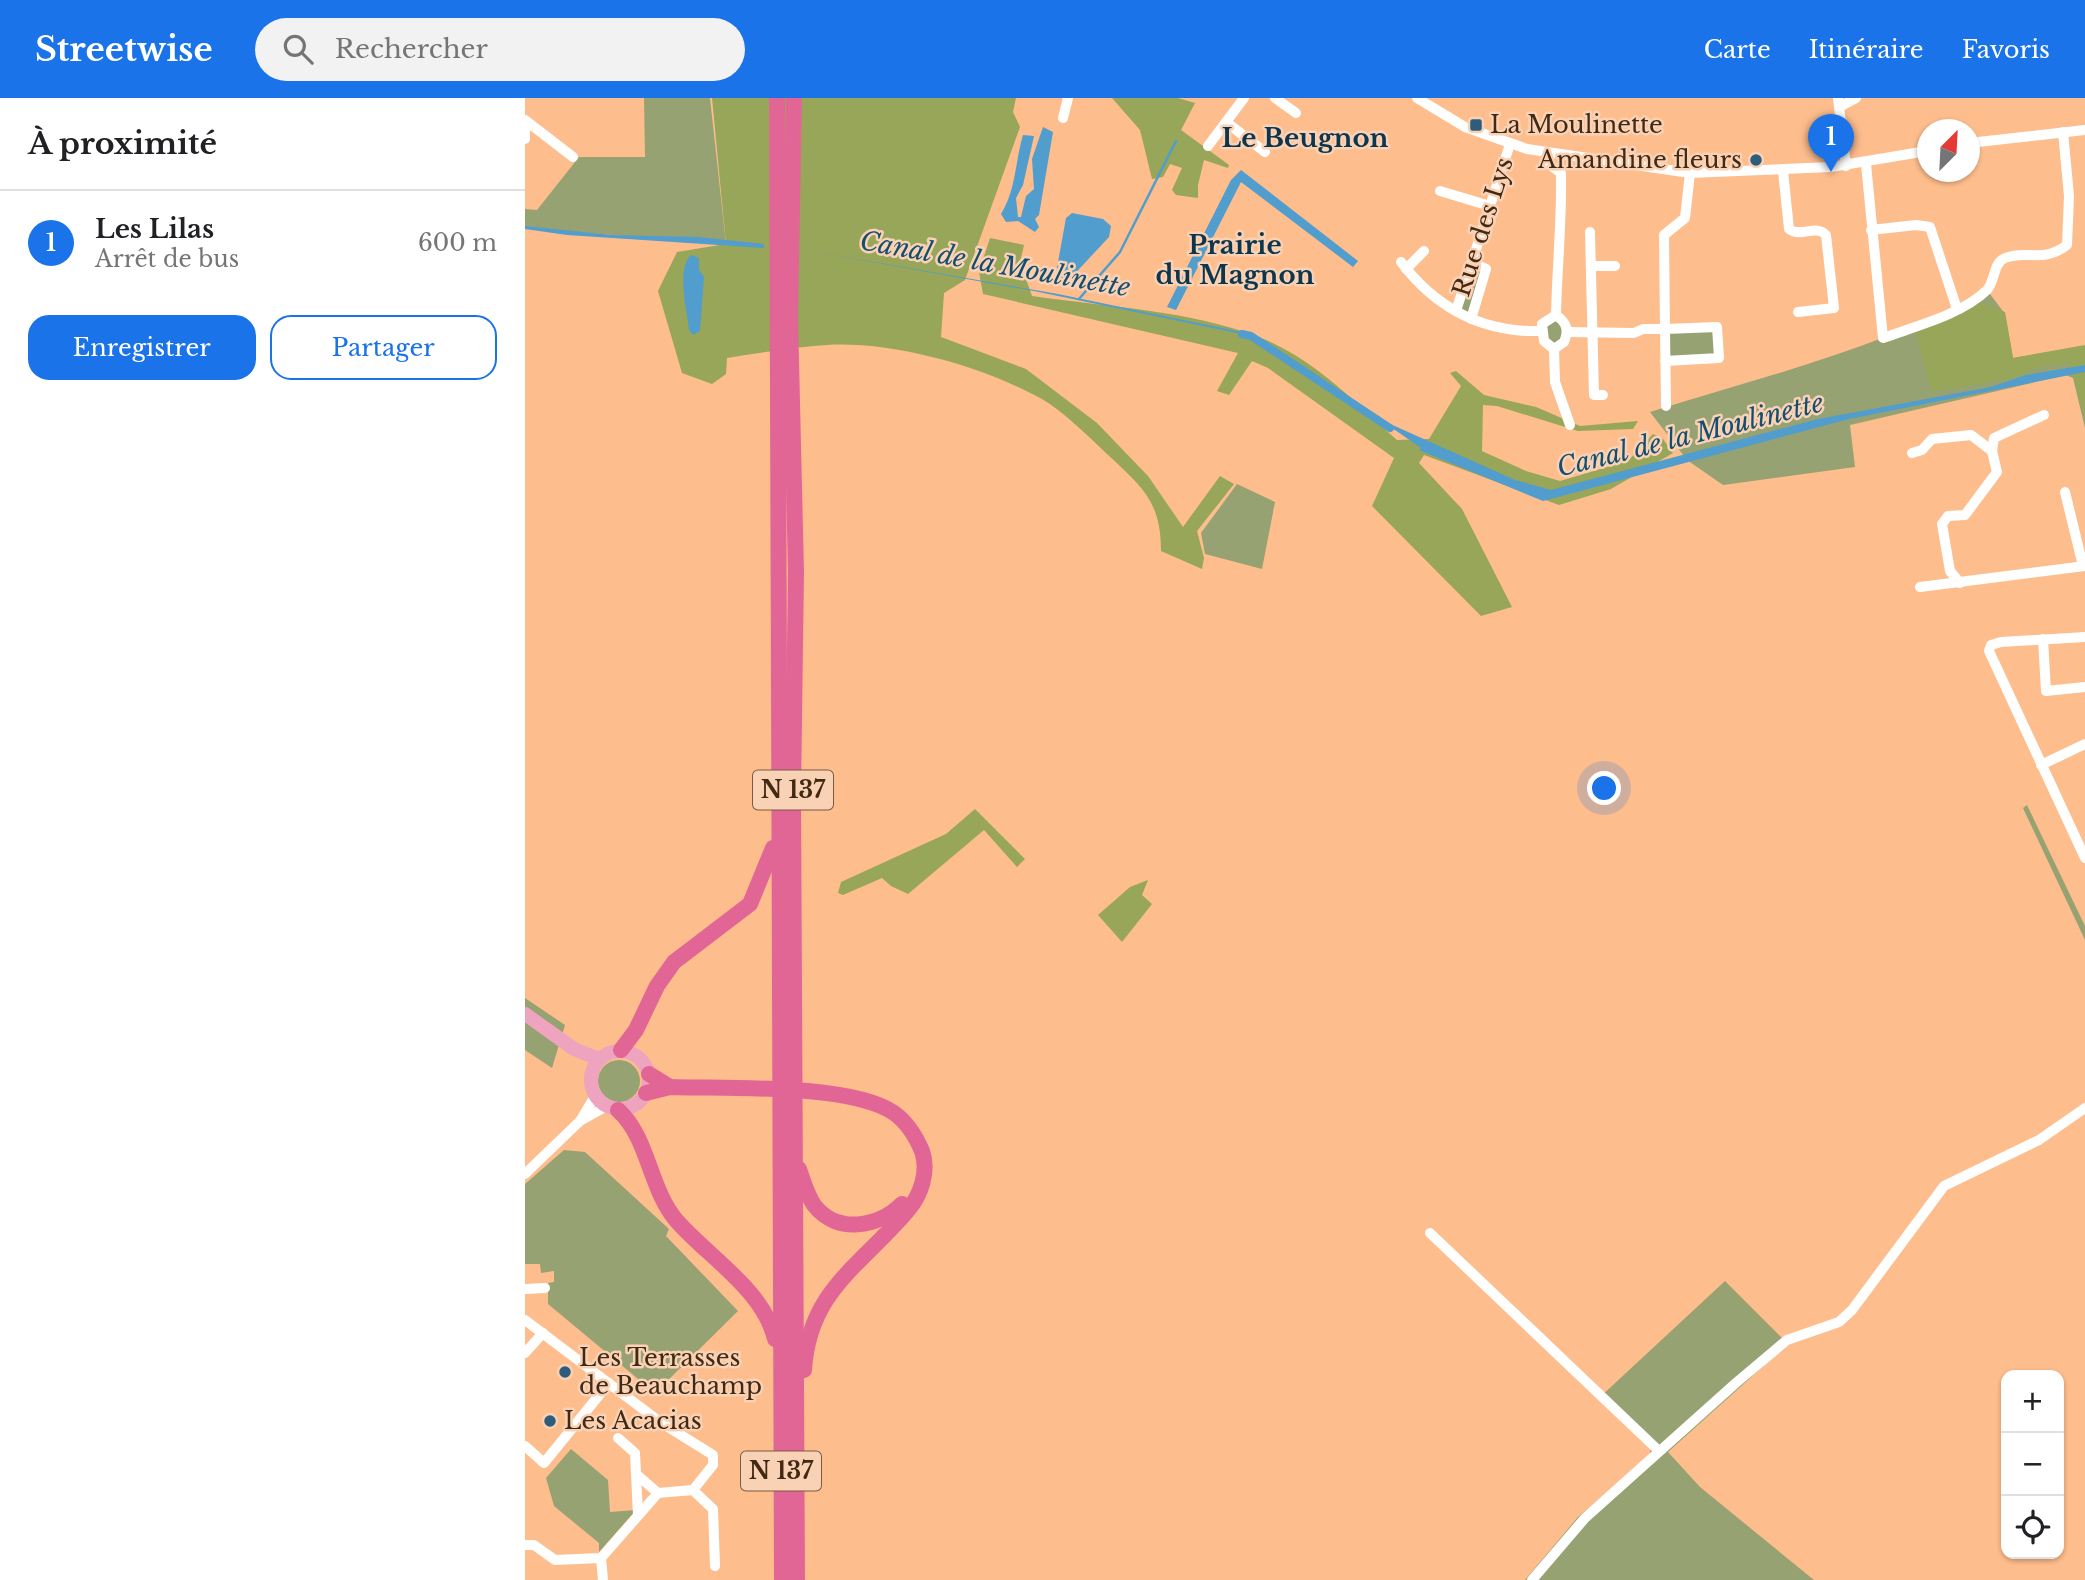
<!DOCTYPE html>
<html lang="fr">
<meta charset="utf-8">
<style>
:root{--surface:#fff;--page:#f2f2f2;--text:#202124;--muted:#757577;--line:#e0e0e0;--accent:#1a73e8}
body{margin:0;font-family:"Libre Baskerville",serif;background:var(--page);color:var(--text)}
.controls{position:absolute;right:21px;bottom:21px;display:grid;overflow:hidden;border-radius:14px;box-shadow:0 2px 5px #0004}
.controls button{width:63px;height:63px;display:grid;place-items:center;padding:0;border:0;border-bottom:2px solid var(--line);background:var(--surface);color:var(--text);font:35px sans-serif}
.compass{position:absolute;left:1392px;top:21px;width:63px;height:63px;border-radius:50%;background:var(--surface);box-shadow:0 2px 5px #0004;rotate:24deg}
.you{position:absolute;left:1080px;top:691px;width:24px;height:24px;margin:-18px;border:5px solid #fff;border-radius:50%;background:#1a73e8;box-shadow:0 0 0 10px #1a73e833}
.badge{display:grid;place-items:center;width:46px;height:46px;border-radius:50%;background:var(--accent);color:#fff;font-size:23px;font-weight:700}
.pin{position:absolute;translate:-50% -58px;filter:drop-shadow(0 2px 4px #0008)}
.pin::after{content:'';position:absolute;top:37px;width:24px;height:21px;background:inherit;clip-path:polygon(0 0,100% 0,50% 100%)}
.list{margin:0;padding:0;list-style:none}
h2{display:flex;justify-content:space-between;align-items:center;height:91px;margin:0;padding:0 28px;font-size:30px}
h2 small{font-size:23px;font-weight:400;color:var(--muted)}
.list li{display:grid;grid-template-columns:46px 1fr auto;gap:21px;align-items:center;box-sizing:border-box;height:105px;padding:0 28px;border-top:2px solid var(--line)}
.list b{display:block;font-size:26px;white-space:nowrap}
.list p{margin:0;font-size:23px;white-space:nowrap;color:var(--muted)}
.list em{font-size:23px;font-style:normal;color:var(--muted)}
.actions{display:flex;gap:14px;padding:21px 28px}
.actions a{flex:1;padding:16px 0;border:2px solid var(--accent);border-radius:21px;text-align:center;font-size:24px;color:var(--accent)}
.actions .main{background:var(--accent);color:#fff}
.icon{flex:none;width:38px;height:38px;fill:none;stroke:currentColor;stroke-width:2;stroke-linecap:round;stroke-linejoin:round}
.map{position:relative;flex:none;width:1560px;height:1482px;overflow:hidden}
header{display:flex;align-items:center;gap:42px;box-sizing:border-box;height:98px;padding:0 35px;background:var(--accent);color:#fff}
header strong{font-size:33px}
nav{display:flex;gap:38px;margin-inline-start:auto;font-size:24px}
.search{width:490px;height:63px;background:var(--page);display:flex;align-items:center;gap:18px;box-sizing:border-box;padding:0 24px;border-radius:38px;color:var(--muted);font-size:26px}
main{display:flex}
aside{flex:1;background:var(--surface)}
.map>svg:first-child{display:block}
.green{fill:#97a272}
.forest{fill:#97a659}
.water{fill:#519dcd}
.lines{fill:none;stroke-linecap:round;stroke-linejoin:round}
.stream{stroke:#519dcd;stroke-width:2.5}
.canal{stroke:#519dcd;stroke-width:8}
.minor{stroke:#fff;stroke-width:10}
.major{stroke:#eea3bf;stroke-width:14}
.highway{stroke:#e26695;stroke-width:16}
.poi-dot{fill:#2d5d7b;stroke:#f9d1b4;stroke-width:2.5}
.labels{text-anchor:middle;stroke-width:5;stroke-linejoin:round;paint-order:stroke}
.shield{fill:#f9d1b4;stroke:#795b44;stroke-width:2}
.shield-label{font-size:23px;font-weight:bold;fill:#422914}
.poi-label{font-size:24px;fill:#422914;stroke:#f9d1b4;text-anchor:start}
.street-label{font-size:24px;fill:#422914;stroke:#f9d1b4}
.neighbourhood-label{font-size:26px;font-weight:bold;fill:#0d354c;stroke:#f9d1b4}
.water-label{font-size:26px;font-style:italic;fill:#144e6f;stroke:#f9d1b4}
</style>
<header>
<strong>Streetwise</strong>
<div class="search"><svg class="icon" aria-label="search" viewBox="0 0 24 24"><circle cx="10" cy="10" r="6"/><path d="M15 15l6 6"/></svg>Rechercher</div>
<nav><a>Carte</a><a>Itinéraire</a><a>Favoris</a></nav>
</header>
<main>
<aside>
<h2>À proximité<small></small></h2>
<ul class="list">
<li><span class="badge">1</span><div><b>Les Lilas</b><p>Arrêt de bus</p></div><em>600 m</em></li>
</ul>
<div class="actions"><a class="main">Enregistrer</a><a>Partager</a></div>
</aside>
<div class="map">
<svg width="1560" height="1482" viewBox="0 0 1560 1482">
<rect width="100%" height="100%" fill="#febd8c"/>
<!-- green -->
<g class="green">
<polygon points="119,0 185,0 201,146 0,130 0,111 12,112 54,59 120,59"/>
<polygon points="947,164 961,171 946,221 931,213"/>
<path d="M1462,192L1480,216L1488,260L1560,248V330L1548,280L1541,277L1325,327L1330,369L1198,387L1162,362L1125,314C1205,289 1286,268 1365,237C1399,224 1431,212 1462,192Z"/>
<polygon points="1038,222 1039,244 1023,248 1017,226"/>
<polygon points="1192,229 1194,260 1140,263 1140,231"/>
<polygon points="712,386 750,404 737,471 680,456 676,435"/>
<polygon points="1502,707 1560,828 1560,842 1498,710"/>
<polygon points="0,900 40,927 27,970 0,952"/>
<circle cx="94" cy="983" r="21"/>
<polygon points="39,1052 60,1054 144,1131 141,1138 213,1213 130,1295 23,1206 23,1185 29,1184 29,1173 16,1175 15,1166 0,1166 0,1086"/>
<polygon points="1200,1183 1263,1246 1143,1354 1175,1389 1289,1482 1000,1482 1053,1419 1125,1357 1126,1348 1074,1300"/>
<polygon points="46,1351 83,1382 85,1414 111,1412 74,1454 74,1445 29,1408 21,1380"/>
</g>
<!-- forest -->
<g class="forest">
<path d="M187,0H491L488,14L495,29L440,182L419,195L416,239L501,271L572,325L623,378L658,429L695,378L709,386L672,433L679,460L677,471L636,453C636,402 616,388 582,356C562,337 540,315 517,301C459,269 369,243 302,247C269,249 235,255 202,260L201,276L187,286L157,275L133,193L152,154L201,146Z"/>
<polygon points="587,0 653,0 670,5 656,32 704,67 703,70 679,62 673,87 673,100 651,97 647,92 657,70 645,66 638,79 627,81 615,32"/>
<path d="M465,140L499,147L495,164L507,198C582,209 663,212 734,239C788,260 830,304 872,342L904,341L936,288L925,275L931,273L959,297L1011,309L1055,328L1113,323L1108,331L1053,333L972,308L958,307L957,353L1001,373L1035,383L1103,363L1128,336L1138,341L1148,355L1086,391L1034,407L899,357L894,365L937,411L987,509L956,518L847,408L869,360L743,270L727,263L704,297L692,293L713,255L458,196L454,174Z"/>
<polygon points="1455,204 1480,214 1488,260 1560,247 1560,320 1545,265 1517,268 1484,281 1406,294 1392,239 1393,232"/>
<polygon points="450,711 500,761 492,769 459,732 383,796 366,788 357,780 318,797 313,795 316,784 421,736"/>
<polygon points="623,782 617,797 627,806 597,844 573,817 605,789"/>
</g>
<!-- water -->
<g class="water">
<path d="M518,29L528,34L514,117L510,121L514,129L510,134L493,123L481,124L476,116C491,92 490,64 498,37L509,38L498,87L491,100L493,119H496L501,98L509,91L507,61Z"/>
<polygon points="716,72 833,163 828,169 716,84 651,212 642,209 706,82"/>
<polygon points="547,115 578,121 586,128 584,139 542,184 535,183 531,175 541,120"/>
<polygon points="0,128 87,137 173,139 239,146 239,150 42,137 0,131"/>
<polygon points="280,152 533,196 726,236 863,325 990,382 1026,392 1293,321 1466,289 1501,277 1560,267 1560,274 1324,321 1018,403 894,352 896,350 873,334 726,238 509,193"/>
<path d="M166,157L174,160V172L179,179L175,233L168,237L164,232C162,212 151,171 166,157Z"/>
</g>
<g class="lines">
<!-- stream -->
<polyline class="stream" points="554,201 595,154 651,43"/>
<!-- canal -->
<polyline class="canal" points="717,236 726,238 865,330"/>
<!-- minor -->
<g class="minor">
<polyline points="750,0 771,15"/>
<polyline points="892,0 940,29 1002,51 1165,75 1306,69 1402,53"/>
<polyline points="1313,0 1321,68"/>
<polyline points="1314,9 1331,0"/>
<polyline points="538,20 543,0"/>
<polyline points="0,22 48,59"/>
<polyline points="701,24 740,54"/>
<polyline points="0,33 0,41"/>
<polyline points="1444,45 1560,32"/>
<polyline points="683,48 719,0"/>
<path d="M1022,65L1036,75C1037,123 1032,169 1031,217"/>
<path d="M1341,66L1358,240C1391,228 1436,217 1462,192C1470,184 1468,165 1480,160C1503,151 1517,166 1542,147L1544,98L1538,34"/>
<path d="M1258,73L1264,131C1275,140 1291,126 1301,137L1309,210L1273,214"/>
<polyline points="915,93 965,108"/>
<polyline points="1346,132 1391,127 1405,129 1432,211"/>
<polyline points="1065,134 1069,297 1078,297"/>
<path d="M876,164C911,210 958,235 1017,233"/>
<polyline points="1068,168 1090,168"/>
<polyline points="881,171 899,153"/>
<polyline points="931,213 985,46"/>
<path d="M1031,217C1042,225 1044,232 1039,244L1029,251L1019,243L1017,226Z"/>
<polyline points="946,221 961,171 947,164"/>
<polyline points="1042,234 1109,235 1118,231 1140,231 1139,137 1160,120 1165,75"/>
<polyline points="1029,251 1030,284 1045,327"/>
<polyline points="1140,263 1194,260 1192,229 1140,231 1141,308"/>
<polyline points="1387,355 1397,352 1407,341 1446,337 1467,353"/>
<polyline points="1540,394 1558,468"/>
<polyline points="1435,485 1425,473 1417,426 1423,418 1440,417 1472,374 1467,353 1469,340 1519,317"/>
<polyline points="1395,489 1560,468"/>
<polyline points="1560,539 1476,544 1466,547 1464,553 1560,760"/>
<polyline points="1518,541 1521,593 1560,589"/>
<polyline points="1516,667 1560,646"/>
<polyline points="55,1023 82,1008"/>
<polyline points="0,1076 55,1023 70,998"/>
<polyline points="905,1135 1134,1353"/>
<polyline points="0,1191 20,1190"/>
<polyline points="0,1222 135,1324 188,1357 188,1367 168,1392 133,1395 76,1460 30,1462 9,1447 0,1447"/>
<polyline points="0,1255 18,1235"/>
<polyline points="93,1340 110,1355 113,1417"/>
<polyline points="0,1348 19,1365 84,1285"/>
<polyline points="111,1376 133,1395"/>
<polyline points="168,1392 188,1411 190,1468"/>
<polyline points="76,1460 78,1482"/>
<polyline points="1007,1482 1060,1420 1212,1284 1262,1242 1314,1224 1327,1212 1419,1088 1514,1042 1560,1010"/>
</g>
<!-- major -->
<g class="major">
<polyline points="0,916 49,951 74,961"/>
<circle cx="95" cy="982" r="29"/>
</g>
<!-- highway -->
<g class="highway">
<polyline points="252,0 257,1482"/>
<polyline points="269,0 265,220 271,474 268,695 272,1482"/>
<polyline points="96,952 111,932 132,888 149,864 225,806 248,750"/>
<polyline points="124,976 145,989"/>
<path d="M121,995L145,989C200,991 325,985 369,1015C382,1024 391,1039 397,1053C404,1073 396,1097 383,1112C336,1168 284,1192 279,1272"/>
<path d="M93,1012C124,1040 124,1090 151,1122C183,1159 238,1191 250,1241"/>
<path d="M274,1071C278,1083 282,1097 289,1107C312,1137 354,1129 377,1106"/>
</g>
</g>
<!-- markers -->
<g class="poi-dot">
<rect x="944" y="20" width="14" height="14" rx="3.5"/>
<circle cx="1231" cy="62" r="7"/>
<circle cx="40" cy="1274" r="7"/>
<circle cx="25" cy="1323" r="7"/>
</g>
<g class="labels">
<!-- shield labels -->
<g class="shield">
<rect x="228" y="672.5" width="80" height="39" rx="5"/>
<rect x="216" y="1353.5" width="80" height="39" rx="5"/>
</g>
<g class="shield-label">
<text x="268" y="700">N 137</text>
<text x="256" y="1381">N 137</text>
</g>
<!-- poi labels -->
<g class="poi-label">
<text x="965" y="35">La Moulinette</text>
<text x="1217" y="70" text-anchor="end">Amandine fleurs</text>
<text x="54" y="1268">Les Terrasses<tspan x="54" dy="28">de Beauchamp</tspan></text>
<text x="39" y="1331">Les Acacias</text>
</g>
<!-- street labels -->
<g class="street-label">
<text transform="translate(958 129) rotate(-72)" y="8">Rue des Lys</text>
</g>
<!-- neighbourhood labels -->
<g class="neighbourhood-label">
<text x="780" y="49">Le Beugnon</text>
<text x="710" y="156">Prairie<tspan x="710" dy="30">du Magnon</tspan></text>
</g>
<!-- water labels -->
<g class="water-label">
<text transform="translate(470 166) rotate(10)" y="9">Canal de la Moulinette</text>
<text transform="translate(1165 337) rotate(-14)" y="9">Canal de la Moulinette</text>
</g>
</g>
</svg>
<div class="controls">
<button>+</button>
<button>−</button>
<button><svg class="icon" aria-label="locate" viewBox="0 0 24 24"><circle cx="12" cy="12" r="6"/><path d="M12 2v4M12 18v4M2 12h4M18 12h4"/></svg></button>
</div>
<svg class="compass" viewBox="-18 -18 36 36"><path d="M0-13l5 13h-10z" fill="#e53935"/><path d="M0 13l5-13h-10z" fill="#757577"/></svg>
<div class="you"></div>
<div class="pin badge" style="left:1306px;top:74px">1</div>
</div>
</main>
